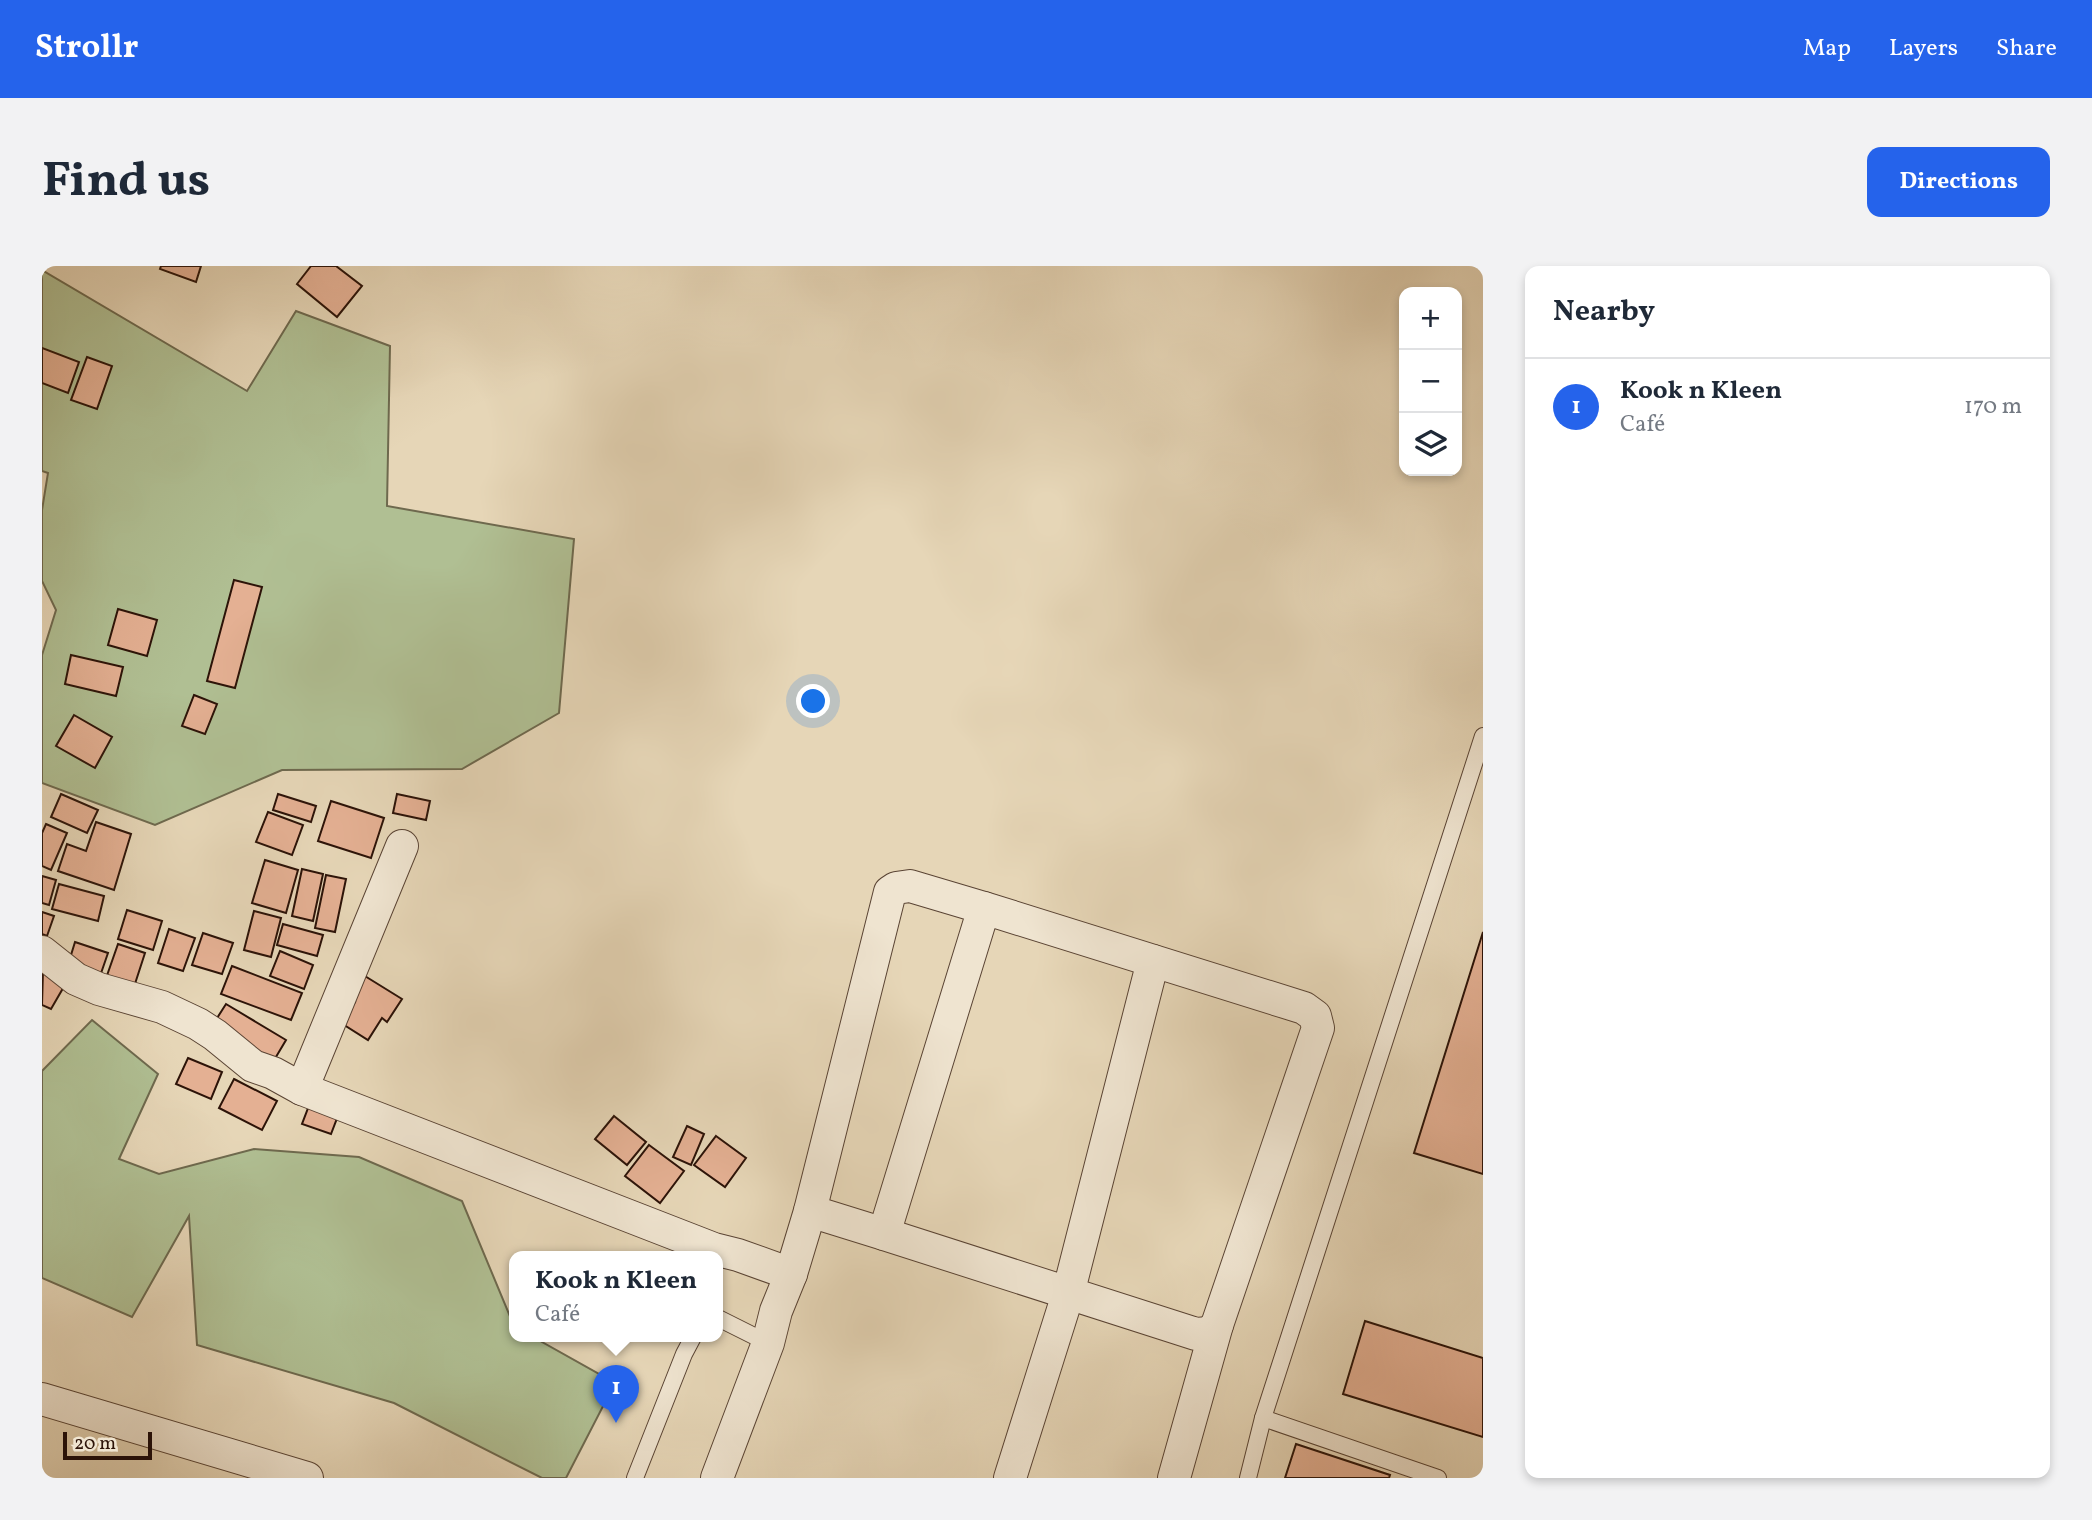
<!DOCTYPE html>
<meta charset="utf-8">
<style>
:root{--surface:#fff;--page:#f2f2f3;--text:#1f2937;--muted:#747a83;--line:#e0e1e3;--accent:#2563eb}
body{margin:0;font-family:Vollkorn,serif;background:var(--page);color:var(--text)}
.controls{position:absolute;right:21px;top:21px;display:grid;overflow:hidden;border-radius:14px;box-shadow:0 4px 10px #0003}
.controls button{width:63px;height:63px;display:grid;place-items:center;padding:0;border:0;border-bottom:2px solid var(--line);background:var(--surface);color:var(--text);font:35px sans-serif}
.scale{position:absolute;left:21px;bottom:18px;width:89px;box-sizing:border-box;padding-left:7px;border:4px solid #2c1308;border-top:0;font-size:19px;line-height:24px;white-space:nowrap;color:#2c1308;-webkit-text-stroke:5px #efe4d0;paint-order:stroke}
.you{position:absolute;left:772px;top:436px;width:24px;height:24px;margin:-18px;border:5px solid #fff;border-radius:50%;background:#1a73e8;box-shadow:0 0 0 10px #1a73e833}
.badge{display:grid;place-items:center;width:46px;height:46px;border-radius:50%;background:var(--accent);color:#fff;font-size:23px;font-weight:700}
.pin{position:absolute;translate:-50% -58px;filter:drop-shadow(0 2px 4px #0008)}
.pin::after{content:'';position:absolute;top:37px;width:24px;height:21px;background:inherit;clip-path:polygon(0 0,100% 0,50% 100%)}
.popup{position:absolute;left:467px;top:985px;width:214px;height:91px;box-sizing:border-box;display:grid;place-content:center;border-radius:14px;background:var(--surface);filter:drop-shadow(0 2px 5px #0005);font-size:23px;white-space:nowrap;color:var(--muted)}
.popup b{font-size:26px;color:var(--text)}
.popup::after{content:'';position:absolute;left:50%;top:100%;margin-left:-14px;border:14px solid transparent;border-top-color:var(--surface)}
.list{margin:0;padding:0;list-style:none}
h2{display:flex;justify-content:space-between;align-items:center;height:91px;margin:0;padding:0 28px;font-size:30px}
h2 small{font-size:23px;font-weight:400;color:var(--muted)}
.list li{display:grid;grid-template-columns:46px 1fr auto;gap:21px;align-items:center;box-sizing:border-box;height:98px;padding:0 28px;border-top:2px solid var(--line)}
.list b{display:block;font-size:26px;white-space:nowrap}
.list p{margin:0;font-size:23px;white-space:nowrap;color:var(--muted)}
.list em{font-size:23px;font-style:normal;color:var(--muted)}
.icon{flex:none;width:38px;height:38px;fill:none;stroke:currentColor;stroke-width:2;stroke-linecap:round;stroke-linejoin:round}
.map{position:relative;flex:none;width:1441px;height:1212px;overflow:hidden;border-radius:14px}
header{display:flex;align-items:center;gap:42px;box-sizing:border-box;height:98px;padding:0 35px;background:var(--accent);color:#fff}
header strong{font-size:33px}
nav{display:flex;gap:38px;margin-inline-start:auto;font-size:24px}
.intro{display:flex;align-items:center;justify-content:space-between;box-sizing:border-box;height:168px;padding:0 42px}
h1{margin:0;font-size:49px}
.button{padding:18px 32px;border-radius:14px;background:var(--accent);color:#fff;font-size:24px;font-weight:700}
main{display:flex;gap:42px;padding:0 42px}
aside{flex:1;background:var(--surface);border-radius:14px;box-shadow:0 4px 10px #0003}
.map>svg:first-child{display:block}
.green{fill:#b0bf93;stroke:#6e694e;stroke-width:2}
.building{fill:#e4b093;stroke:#2c1308;stroke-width:2}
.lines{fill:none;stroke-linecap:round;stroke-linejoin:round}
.lane-casing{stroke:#5a4434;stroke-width:18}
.street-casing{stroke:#5a4434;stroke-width:34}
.lane{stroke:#efe4d0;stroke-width:16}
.street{stroke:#efe4d0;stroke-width:32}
</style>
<header>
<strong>Strollr</strong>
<nav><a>Map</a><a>Layers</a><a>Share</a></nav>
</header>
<div class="intro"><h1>Find us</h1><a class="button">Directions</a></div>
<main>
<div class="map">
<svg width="1441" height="1212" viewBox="0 0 1441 1212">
<rect width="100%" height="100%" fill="#e6d6b7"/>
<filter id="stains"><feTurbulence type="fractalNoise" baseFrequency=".00286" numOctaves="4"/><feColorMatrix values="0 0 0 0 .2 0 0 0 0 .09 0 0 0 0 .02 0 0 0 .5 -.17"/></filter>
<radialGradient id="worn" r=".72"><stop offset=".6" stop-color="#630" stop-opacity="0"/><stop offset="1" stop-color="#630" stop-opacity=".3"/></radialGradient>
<!-- green -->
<g class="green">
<polygon points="0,4 205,125 254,45 348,80 345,240 532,273 517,447 420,503 240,504 113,559 0,517 0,389 14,344 0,315 0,244 6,207 0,205"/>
<polygon points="50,754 116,808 77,893 117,908 212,883 317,891 420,935 472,1060 472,1071 491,1071 573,1117 524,1212 500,1212 352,1137 155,1079 147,950 90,1051 0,1012 0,805"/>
</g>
<!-- building -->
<g class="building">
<polygon points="119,0 159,0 154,16 118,3"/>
<polygon points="269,0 294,0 320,20 295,51 255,18"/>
<polygon points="0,82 37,96 26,127 0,117"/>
<polygon points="45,91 70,100 55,143 29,134"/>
<polygon points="192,314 220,321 193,422 165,415"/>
<polygon points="76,343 115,354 105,390 66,379"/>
<polygon points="29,389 81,401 74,430 23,418"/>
<polygon points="152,429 175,438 163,468 140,460"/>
<polygon points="32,449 70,471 53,502 14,480"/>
<polygon points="19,528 56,544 45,567 9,551"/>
<polygon points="236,528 274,540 269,556 231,544"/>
<polygon points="355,528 388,535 384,554 351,547"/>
<polygon points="289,535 342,552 329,592 276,575"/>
<polygon points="226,546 261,559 250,589 214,576"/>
<polygon points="54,556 89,568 72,624 16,605 25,578 44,585"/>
<polygon points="4,558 25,567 9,604 0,600 0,567"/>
<polygon points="223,594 256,604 244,647 210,637"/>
<polygon points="260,603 281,608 271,655 250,650"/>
<polygon points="284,609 304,613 293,666 273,662"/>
<polygon points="0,610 14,614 7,639 0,637"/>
<polygon points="17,618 62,630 56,655 10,643"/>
<polygon points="85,644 120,655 111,684 76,673"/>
<polygon points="212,645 239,652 229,691 202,684"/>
<polygon points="0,646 12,650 5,670 0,668"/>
<polygon points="241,658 281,669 275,690 235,679"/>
<polygon points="127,663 153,672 141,705 116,697"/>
<polygon points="1441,666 1441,908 1372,887"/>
<polygon points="161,667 191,677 180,708 150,699"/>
<polygon points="33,676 66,687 57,713 25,702"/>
<polygon points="76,678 103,687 90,727 62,718"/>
<polygon points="238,685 271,699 262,723 228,710"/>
<polygon points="190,700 260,727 249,754 179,728"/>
<polygon points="1,704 24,717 9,743 0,739"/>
<polygon points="318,707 360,733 345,756 340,752 326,774 299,757 313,736 304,731"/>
<polygon points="184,738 244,774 231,796 170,760"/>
<polygon points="146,792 180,806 169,833 134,818"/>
<polygon points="192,813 235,835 220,864 177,842"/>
<polygon points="268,837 297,847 289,868 260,858"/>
<polygon points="572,850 604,876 585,899 553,873"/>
<polygon points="645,860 662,868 649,899 631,891"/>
<polygon points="674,870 704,892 683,921 652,899"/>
<polygon points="607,879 642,905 618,937 583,910"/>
<polygon points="1323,1055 1441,1092 1441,1171 1301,1128"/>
<polygon points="1254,1178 1348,1209 1347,1212 1243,1212"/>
</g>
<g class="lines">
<defs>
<g id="lane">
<polyline points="676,1052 726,1077"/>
<polyline points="1221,1152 1396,1212"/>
<polyline points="593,1212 642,1088 651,1071"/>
<polyline points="1206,1212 1221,1152 1441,470"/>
</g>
<g id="street">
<polygon points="942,642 1262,742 1273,750 1276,762 1175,1059 1167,1067 1154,1068 842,968"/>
<polyline points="0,686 34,713 57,723 120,741 156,758 173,769 211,800 231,807 260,823 672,983 696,989 749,1008"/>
<polyline points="260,823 360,580"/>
<polyline points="768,945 842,968"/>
<polyline points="0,1133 265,1212"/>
<polyline points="675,1212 726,1077 734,1045 749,1008 768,945 848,626 854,622 868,620 942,642"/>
<polyline points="968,1212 1026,1028 1111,695"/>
<polyline points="1132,1212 1175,1059"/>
</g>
</defs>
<!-- lane casing -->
<use href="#lane" class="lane-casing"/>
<!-- street casing -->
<use href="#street" class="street-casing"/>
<!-- lane -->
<use href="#lane" class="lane"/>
<!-- street -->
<use href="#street" class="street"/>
</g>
<rect width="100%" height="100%" filter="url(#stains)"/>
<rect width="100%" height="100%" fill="url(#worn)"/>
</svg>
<div class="controls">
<button>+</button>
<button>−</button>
<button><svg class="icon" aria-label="layers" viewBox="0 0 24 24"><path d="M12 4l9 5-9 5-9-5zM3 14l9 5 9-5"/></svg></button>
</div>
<div class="scale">20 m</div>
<div class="you"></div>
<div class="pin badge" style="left:574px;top:1157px">1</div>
<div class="popup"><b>Kook n Kleen</b>Café</div>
</div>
<aside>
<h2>Nearby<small></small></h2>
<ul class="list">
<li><span class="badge">1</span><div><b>Kook n Kleen</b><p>Café</p></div><em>170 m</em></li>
</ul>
</aside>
</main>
